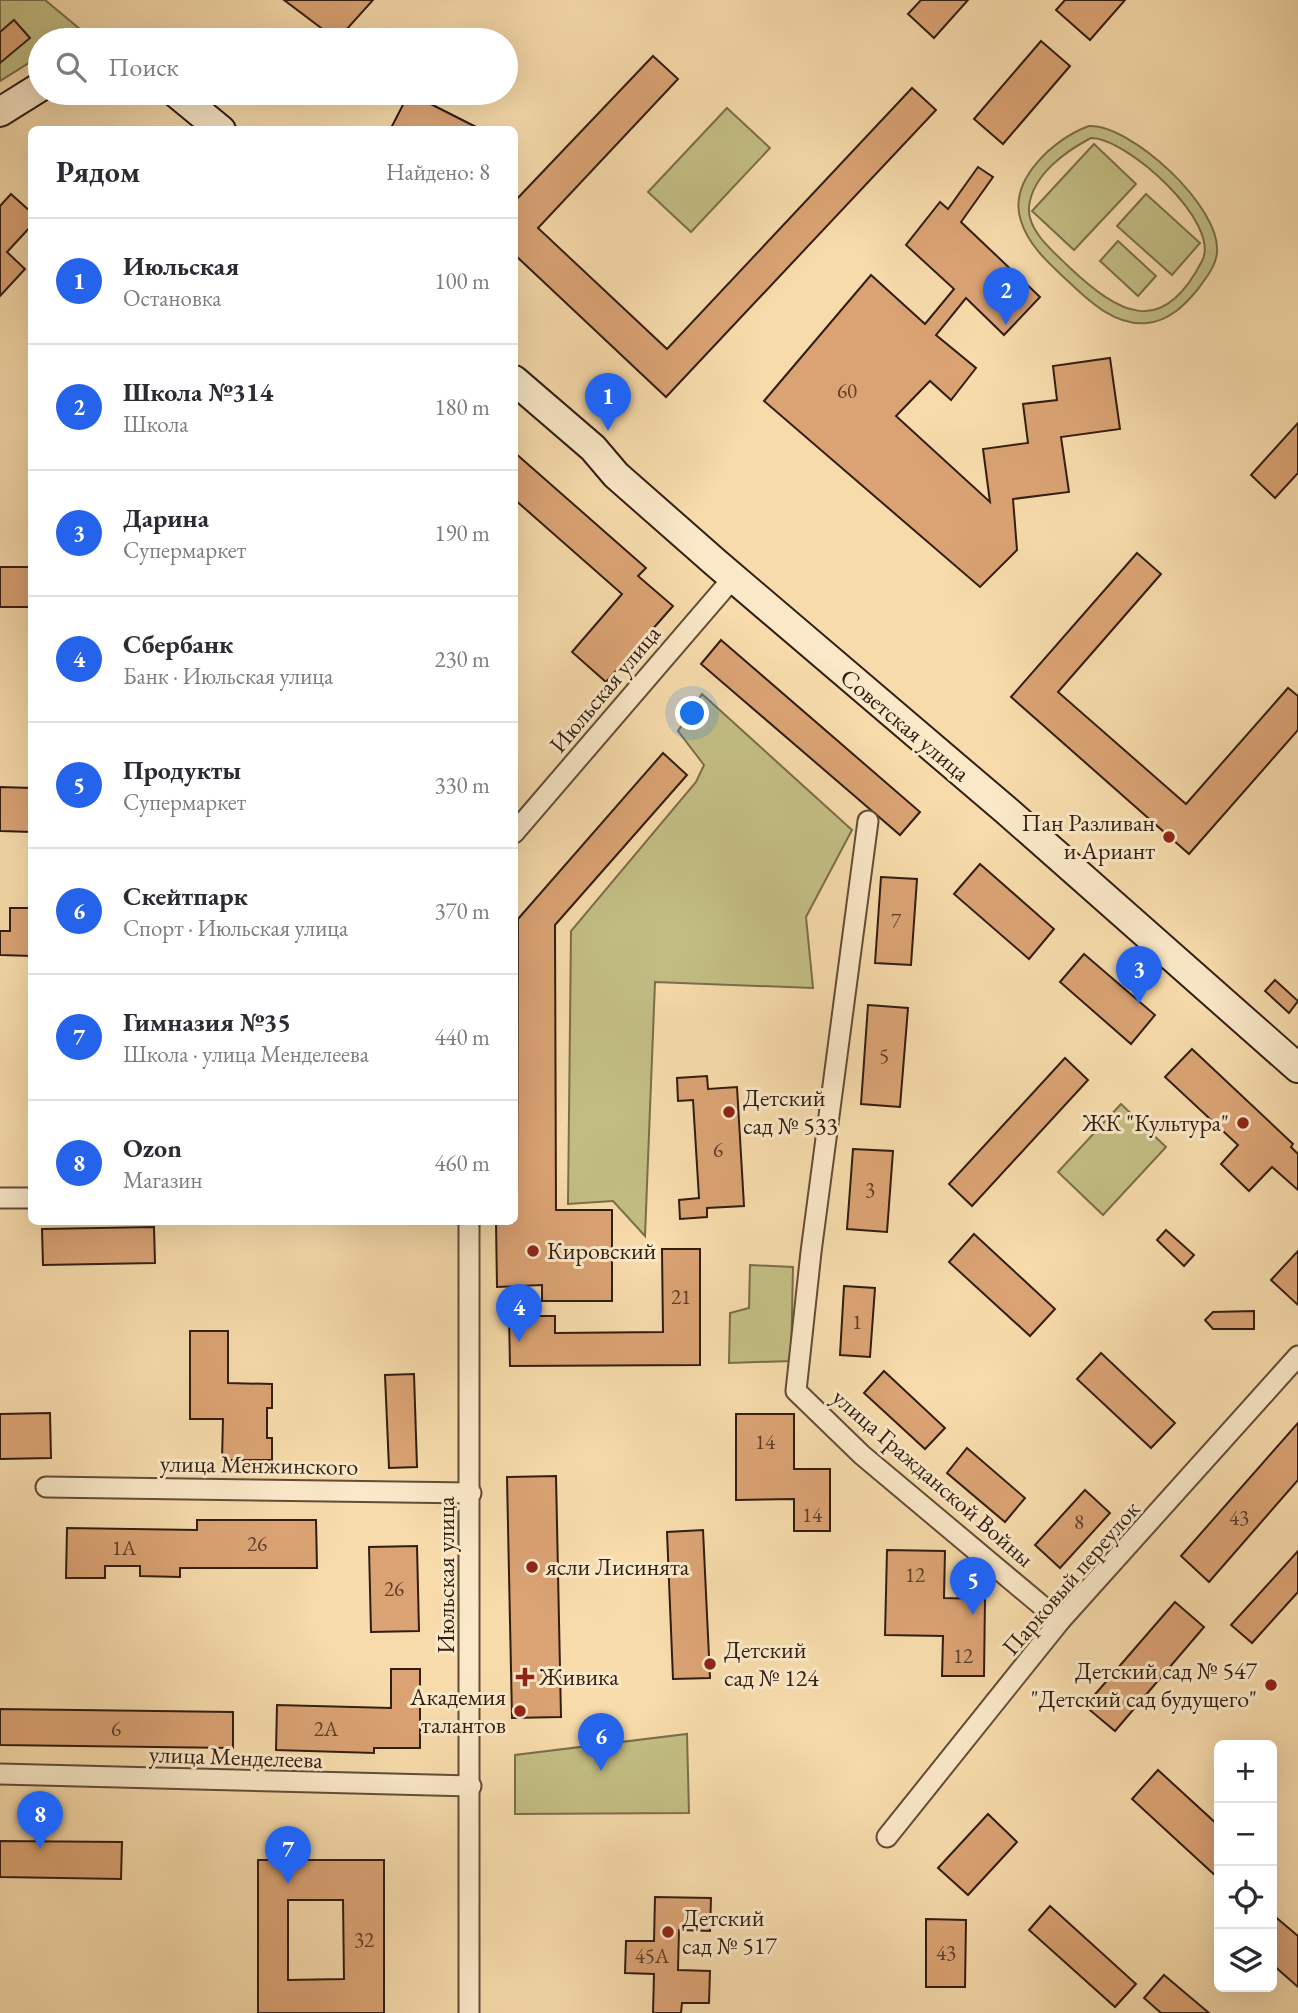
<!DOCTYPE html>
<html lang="ru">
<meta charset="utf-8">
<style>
:root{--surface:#fff;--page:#f2f2f3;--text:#2b2b33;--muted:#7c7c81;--line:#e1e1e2;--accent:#2563eb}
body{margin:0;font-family:"EB Garamond",serif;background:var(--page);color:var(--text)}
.controls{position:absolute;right:21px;bottom:21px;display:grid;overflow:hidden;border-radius:10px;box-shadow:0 7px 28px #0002}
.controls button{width:63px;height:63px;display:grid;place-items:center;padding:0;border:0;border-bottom:2px solid var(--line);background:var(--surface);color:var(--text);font:35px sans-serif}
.you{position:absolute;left:693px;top:714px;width:24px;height:24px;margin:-18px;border:5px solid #fff;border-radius:50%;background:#1a73e8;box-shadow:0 0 0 10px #1a73e833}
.badge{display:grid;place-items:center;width:46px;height:46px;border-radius:50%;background:var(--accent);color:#fff;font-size:23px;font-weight:700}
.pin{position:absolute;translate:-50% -58px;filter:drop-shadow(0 2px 4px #0008)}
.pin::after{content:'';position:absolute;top:37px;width:24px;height:21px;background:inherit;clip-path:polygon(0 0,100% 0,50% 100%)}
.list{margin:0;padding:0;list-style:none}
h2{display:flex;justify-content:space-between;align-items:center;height:91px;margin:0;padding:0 28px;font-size:30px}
h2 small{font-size:23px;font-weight:400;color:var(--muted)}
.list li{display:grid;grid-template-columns:46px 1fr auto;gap:21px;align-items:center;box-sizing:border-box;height:126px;padding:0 28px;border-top:2px solid var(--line)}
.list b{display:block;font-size:26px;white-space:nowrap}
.list p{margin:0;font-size:23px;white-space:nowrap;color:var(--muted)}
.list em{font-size:23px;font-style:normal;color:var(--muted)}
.icon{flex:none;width:38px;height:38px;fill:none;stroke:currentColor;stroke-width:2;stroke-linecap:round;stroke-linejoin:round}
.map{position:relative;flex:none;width:1298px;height:2013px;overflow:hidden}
.search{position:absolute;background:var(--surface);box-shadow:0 7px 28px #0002;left:28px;top:28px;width:490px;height:77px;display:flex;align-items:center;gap:18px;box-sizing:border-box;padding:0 24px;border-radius:38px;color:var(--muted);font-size:26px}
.panel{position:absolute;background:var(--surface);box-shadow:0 7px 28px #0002;left:28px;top:126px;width:490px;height:1099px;border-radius:10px}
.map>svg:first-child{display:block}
.green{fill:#c3be84;stroke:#7a6e4a;stroke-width:2;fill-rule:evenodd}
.building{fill:#dba374;stroke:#311d11;stroke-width:2;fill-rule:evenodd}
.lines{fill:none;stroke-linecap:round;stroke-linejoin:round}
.street-casing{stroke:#624c38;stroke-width:23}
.secondary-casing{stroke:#311d11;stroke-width:32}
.street{stroke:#fae8c8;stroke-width:19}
.secondary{stroke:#fae8c8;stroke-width:28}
.poi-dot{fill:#8f2418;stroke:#fae8c8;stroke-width:2.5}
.labels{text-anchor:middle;stroke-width:6;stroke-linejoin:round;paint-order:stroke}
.number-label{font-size:21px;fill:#5c3e2a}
.street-label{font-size:24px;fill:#311d11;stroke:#fae8c8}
.poi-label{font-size:24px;fill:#311d11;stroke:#fae8c8;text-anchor:start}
</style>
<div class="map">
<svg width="1298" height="2013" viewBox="0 0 1298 2013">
<rect width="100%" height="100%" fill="#f7dbab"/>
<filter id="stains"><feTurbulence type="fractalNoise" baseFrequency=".00286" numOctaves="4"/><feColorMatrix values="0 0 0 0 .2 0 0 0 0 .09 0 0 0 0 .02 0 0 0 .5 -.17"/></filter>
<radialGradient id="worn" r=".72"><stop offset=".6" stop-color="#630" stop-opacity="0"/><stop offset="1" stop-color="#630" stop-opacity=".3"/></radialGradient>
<!-- green -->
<g class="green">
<polygon points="0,0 45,0 81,30 66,40 40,40 40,56 0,81"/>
<polygon points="727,108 770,148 691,232 648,192"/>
<path d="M1089,126C1131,124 1221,207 1217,252C1216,266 1206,278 1198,289C1185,305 1169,321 1147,323C1116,326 1091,303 1070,283C1051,265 1029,247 1021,221C1007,180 1055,138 1089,126ZM1091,138C1127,138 1222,223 1202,261C1162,339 1119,314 1069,267C1054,252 1027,231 1029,207C1032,175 1066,151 1091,138Z"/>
<polygon points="1094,144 1136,184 1074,250 1032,211"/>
<polygon points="1146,194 1200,243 1172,275 1117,226"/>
<polygon points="1118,241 1156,276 1138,296 1100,261"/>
<polygon points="702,694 852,830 806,917 813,988 655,982 645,1236 613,1201 568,1204 571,931 696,782 704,765 678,731"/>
<polygon points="1121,1104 1166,1147 1103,1215 1058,1172"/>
<polygon points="750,1265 793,1267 791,1361 729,1363 730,1313 749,1308"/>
<polygon points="687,1734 689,1813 515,1814 515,1755"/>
</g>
<!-- building -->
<g class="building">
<polygon points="284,0 373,0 337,40"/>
<polygon points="921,0 968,0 934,38 908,14"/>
<polygon points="1065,0 1125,0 1090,40 1056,10"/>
<polygon points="14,20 30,38 0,63 0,32"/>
<polygon points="1041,41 1070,66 1003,144 974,119"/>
<polygon points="653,56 678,79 538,228 667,349 912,88 936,110 666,397 514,254 514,202"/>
<polygon points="409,93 482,130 390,130"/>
<polygon points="978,167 993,177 961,222 1040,297 1004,335 966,298 936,335 976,368 951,400 930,381 896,416 990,502 983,449 1028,443 1023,404 1057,400 1053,366 1110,358 1120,429 1061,437 1069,492 1013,499 1017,550 980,587 764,401 871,275 925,324 954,289 906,245 940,202 948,209"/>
<polygon points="11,194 32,213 32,225 7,252 25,269 0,296 0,206"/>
<polygon points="1298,423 1298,473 1275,498 1251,475"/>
<polygon points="514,452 646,568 638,576 673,606 606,682 572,652 622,594 514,499"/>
<polygon points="1137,553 1161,574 1058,692 1186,804 1288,688 1298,696 1298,730 1189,854 1011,697"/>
<rect x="0" y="567" width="32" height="40"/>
<polygon points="721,640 920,812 900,835 701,664"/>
<polygon points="663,753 687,775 555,925 556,1210 612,1210 612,1301 542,1301 542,1285 497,1287 496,1222 514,1222 514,1211 517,1211 518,919"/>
<polygon points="0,787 32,788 32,832 0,831"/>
<polygon points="980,864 1054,929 1029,959 954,894"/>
<polygon points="881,877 917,879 911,965 875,963"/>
<polygon points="10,908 32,908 32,956 0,955 0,931 10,931"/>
<polygon points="1084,954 1155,1015 1131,1044 1060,982"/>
<polygon points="1275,980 1298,1001 1289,1013 1265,991"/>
<polygon points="868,1005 908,1008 900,1107 861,1104"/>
<polygon points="1192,1049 1293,1144 1291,1147 1298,1154 1298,1190 1272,1167 1249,1191 1221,1164 1238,1145 1165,1077"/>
<polygon points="1065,1058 1088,1080 972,1206 949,1184"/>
<polygon points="707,1076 708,1089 737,1087 744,1206 707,1208 707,1217 680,1219 679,1200 699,1198 693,1100 678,1101 677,1078"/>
<polygon points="853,1149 893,1151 887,1232 847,1229"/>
<polygon points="154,1227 155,1263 43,1265 42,1229"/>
<polygon points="1166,1230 1194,1255 1184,1266 1157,1240"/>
<polygon points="974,1234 1055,1309 1030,1336 949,1262"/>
<polygon points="662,1249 700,1249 700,1365 510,1366 509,1316 555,1316 555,1333 663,1332"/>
<polygon points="1298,1251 1298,1305 1271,1280"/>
<polygon points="844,1286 875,1288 870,1357 840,1355"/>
<polygon points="1254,1311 1254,1329 1213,1329 1205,1320 1213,1312"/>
<polygon points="190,1331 228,1331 228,1383 272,1384 272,1408 267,1408 267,1438 272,1438 272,1460 222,1460 223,1419 190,1419"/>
<polygon points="1101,1353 1175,1423 1151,1448 1077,1379"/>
<polygon points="884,1371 945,1428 925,1449 864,1393"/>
<polygon points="414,1374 417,1467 389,1468 385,1375"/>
<polygon points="50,1413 51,1458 0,1459 0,1414"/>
<polygon points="736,1414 794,1414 794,1469 830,1469 830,1531 794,1531 794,1499 736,1500"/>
<polygon points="1298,1423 1298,1480 1209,1582 1181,1556"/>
<polygon points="967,1448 1025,1498 1005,1522 947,1473"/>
<polygon points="556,1476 561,1717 512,1718 507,1477"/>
<polygon points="1085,1490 1110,1513 1060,1568 1035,1545"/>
<polygon points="197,1520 316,1520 317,1568 180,1568 180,1577 140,1576 140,1566 105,1566 105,1578 66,1578 67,1528 197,1530"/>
<polygon points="703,1530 710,1678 673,1679 667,1532"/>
<polygon points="417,1546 419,1631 371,1632 369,1547"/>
<polygon points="887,1550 945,1551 944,1598 985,1599 984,1676 942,1676 943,1636 885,1635"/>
<polygon points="1298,1551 1298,1592 1252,1643 1231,1625"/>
<polygon points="1175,1602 1204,1627 1115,1731 1085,1706"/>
<polygon points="391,1669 420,1669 420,1748 374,1748 374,1753 276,1750 277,1705 391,1708"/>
<polygon points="0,1709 233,1712 233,1748 0,1745"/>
<polygon points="1158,1770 1219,1826 1219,1879 1132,1799"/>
<polygon points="988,1814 1017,1842 968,1895 938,1868"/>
<polygon points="0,1841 122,1842 121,1879 0,1877"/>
<path d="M258,1860H384V2013H258ZM288,1900H343L344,1979L288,1980Z"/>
<polygon points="655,1897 711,1898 710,1931 679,1930 678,1970 710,1971 709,2003 682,2003 681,2013 653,2013 654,1974 625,1973 626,1941 654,1941"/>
<polygon points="1050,1906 1136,1984 1115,2007 1029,1930"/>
<polygon points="1272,1914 1298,1936 1298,1987 1272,1964"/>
<polygon points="926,1919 966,1920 965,1987 926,1987"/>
<polygon points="1164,1975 1209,2013 1161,2013 1144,1998"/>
</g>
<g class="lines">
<defs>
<g id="street">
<polyline points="868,821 811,1252 796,1391 862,1455 1060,1621"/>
<polyline points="514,833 733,578"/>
<polyline points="0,1198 32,1198"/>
<polyline points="469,1222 469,2013"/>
<polyline points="46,1487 471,1493"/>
<polyline points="0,1774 471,1786"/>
<polyline points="887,1837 1060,1621 1298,1356"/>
</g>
<g id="secondary">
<polyline points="176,93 221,130"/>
<polyline points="0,112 40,87"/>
<polyline points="514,380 593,448 616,475 716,563 1007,811 1298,1068"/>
</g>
</defs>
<!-- street casing -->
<use href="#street" class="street-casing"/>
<!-- secondary casing -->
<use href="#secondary" class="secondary-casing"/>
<!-- street -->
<use href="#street" class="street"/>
<!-- secondary -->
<use href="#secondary" class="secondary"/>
</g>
<!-- markers -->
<g class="poi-dot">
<circle cx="1169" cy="837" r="7"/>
<circle cx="729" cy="1112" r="7"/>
<circle cx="1243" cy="1123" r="7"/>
<circle cx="533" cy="1251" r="7"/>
<circle cx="532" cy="1567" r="7"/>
<circle cx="710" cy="1664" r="7"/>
<path d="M521.5 1666.5h7v7h7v7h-7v7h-7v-7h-7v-7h7z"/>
<circle cx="1271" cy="1685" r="7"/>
<circle cx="520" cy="1711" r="7"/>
<circle cx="668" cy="1932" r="7"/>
</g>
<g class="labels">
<!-- number labels -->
<g class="number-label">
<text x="847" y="398">60</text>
<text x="896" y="928">7</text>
<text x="884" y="1063">5</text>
<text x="718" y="1157">6</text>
<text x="870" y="1197">3</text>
<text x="681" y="1304">21</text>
<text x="857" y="1329">1</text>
<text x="765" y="1449">14</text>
<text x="812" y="1522">14</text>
<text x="1239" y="1525">43</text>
<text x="1079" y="1529">8</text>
<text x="257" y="1551">26</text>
<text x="124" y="1555">1А</text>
<text x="915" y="1582">12</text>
<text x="394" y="1596">26</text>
<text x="963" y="1663">12</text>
<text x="116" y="1736">6</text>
<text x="326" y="1736">2А</text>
<text x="364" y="1947">32</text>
<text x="946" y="1960">43</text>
<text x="652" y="1963">45А</text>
</g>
<!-- street labels -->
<g class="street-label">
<text transform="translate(605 689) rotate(-50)" y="8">Июльская улица</text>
<text transform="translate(905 725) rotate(40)" y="8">Советская улица</text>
<text transform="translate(259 1465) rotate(1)" y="8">улица Менжинского</text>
<text transform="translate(933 1478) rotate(41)" y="8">улица Гражданской Войны</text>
<text transform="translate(446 1575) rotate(-90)" y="8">Июльская улица</text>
<text transform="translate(1071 1578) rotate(-49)" y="8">Парковый переулок</text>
<text transform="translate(236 1757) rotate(2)" y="8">улица Менделеева</text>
</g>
<!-- poi labels -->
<g class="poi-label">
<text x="1155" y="831" text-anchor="end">Пан Разливан<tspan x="1155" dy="28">и Ариант</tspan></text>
<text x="743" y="1106">Детский<tspan x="743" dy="28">сад № 533</tspan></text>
<text x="1229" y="1131" text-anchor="end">ЖК "Культура"</text>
<text x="547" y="1259">Кировский</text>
<text x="546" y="1575">ясли Лисинята</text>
<text x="724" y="1658">Детский<tspan x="724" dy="28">сад № 124</tspan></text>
<text x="1257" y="1679" text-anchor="end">Детский сад № 547<tspan x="1257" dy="28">"Детский сад будущего"</tspan></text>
<text x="539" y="1685">Живика</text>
<text x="506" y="1705" text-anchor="end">Академия<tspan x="506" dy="28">талантов</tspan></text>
<text x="682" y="1926">Детский<tspan x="682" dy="28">сад № 517</tspan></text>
</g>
</g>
<rect width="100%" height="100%" filter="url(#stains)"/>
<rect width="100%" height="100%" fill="url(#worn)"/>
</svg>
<div class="controls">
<button>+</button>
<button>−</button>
<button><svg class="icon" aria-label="locate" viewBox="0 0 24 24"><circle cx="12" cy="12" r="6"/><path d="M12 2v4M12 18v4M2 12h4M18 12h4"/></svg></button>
<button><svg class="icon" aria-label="layers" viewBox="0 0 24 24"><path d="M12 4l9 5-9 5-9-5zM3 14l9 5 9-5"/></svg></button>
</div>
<div class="you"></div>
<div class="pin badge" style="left:608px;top:431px">1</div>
<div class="pin badge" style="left:1006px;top:325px">2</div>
<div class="pin badge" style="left:1139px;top:1004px">3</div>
<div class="pin badge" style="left:519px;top:1342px">4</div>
<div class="pin badge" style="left:973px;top:1615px">5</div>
<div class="pin badge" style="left:601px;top:1771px">6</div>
<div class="pin badge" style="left:288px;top:1884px">7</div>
<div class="pin badge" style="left:40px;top:1849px">8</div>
<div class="search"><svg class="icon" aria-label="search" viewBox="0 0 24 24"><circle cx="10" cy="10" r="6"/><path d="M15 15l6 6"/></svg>Поиск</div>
<section class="panel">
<h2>Рядом<small>Найдено: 8</small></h2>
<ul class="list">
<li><span class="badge">1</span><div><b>Июльская</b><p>Остановка</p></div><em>100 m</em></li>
<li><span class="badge">2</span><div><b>Школа №314</b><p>Школа</p></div><em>180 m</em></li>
<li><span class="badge">3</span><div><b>Дарина</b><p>Супермаркет</p></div><em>190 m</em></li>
<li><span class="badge">4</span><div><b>Сбербанк</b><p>Банк · Июльская улица</p></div><em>230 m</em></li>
<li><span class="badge">5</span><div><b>Продукты</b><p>Супермаркет</p></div><em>330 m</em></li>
<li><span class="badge">6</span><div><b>Скейтпарк</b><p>Спорт · Июльская улица</p></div><em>370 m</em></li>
<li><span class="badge">7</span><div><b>Гимназия №35</b><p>Школа · улица Менделеева</p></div><em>440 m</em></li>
<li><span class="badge">8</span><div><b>Ozon</b><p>Магазин</p></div><em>460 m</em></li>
</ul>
</section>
</div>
